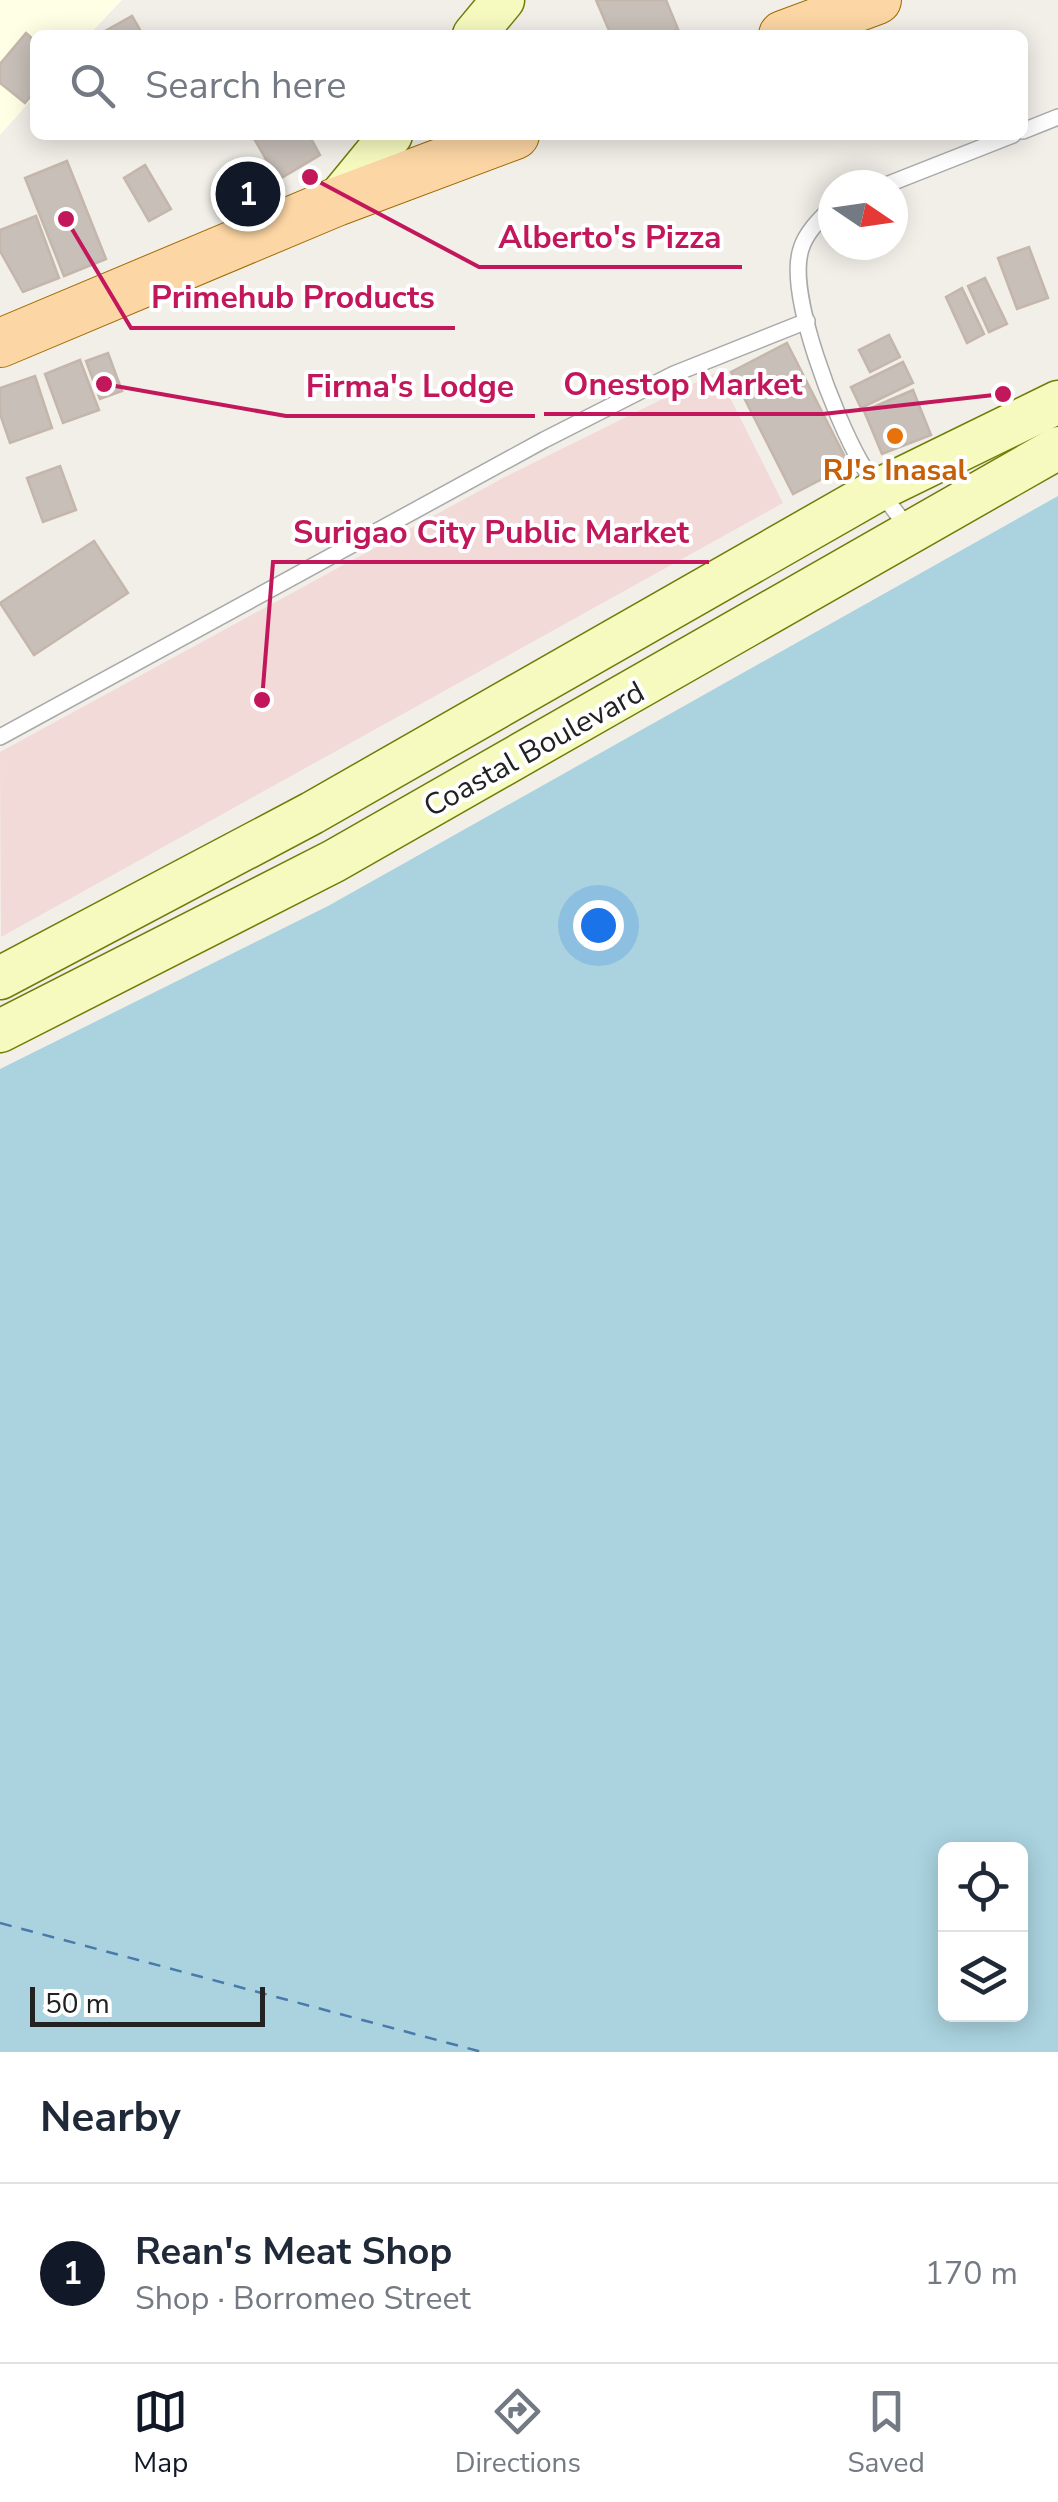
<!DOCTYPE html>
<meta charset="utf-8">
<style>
:root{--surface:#fff;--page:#f2f2f3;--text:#1f2937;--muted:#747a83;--line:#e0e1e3;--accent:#111827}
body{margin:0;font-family:"Nunito Sans",sans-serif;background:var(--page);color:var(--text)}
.controls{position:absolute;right:30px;bottom:30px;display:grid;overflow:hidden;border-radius:15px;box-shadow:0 5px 25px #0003}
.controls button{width:90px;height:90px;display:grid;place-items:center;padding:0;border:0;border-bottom:2px solid var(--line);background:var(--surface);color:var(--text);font:50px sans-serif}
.compass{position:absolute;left:818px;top:170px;width:90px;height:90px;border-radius:50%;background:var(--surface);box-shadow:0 5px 25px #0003;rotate:103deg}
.scale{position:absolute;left:30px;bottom:25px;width:235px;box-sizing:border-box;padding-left:10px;border:5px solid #222;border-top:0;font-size:28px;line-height:35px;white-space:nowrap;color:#222;-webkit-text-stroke:8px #fff;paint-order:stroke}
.you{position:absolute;left:598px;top:925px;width:35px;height:35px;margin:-25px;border:8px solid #fff;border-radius:50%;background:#1a73e8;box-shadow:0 0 0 15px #1a73e833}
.badge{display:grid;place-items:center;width:65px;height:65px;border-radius:50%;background:var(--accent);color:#fff;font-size:32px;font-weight:700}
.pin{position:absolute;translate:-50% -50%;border:5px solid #fff;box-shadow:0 2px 10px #0006}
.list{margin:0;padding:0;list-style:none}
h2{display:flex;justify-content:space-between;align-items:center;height:130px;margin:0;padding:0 40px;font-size:42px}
h2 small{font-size:32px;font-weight:400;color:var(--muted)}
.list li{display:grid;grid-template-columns:65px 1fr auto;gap:30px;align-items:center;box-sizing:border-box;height:180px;padding:0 40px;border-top:2px solid var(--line)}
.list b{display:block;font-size:38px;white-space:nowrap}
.list p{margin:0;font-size:32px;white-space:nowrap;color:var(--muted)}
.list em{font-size:32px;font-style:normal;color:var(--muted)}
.icon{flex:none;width:55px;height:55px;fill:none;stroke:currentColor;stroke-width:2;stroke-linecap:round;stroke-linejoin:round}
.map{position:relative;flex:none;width:1058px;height:2052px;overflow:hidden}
.search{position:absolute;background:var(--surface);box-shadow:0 5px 25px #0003;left:30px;right:30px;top:30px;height:110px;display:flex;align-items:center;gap:25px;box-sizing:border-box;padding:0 35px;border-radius:15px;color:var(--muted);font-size:38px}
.sheet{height:310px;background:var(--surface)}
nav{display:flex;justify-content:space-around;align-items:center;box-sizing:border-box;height:140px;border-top:2px solid var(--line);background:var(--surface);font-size:28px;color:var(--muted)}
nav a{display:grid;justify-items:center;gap:5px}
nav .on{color:var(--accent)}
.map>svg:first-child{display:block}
.commercial{fill:#f2dad9}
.education{fill:#ffffe5}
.water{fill:#aad3df;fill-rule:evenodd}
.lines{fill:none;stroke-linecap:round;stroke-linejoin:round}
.ferry{stroke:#4a7aab;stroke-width:2.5;stroke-dasharray:12 10;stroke-linecap:butt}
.building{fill:#c7bfb8;stroke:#c4b6ab;stroke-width:2.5}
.lane-casing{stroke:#a9a9a9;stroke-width:18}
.secondary-casing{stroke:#707d05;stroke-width:45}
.primary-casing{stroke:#a06b00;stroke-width:50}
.lane{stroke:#fff;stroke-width:15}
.secondary{stroke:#f7fabf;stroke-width:42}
.primary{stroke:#fcd6a4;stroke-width:48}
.food-dot{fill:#e8710a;stroke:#fff;stroke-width:4}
.labels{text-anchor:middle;stroke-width:8;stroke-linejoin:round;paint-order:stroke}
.food-label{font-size:30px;font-weight:bold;fill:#c56008;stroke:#fff}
.street-label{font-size:30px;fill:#222;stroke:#fff}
.leader{fill:none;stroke:#c2185b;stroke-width:4}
.callout-dot{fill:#c2185b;stroke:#fff;stroke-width:4}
.callout-label{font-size:32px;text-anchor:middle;font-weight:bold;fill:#c2185b;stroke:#fff;stroke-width:8;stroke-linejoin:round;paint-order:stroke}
</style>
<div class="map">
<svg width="1058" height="2052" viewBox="0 0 1058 2052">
<rect width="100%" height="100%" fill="#f2efe9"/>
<!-- commercial -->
<polygon class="commercial" points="717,372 783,503 1,937 0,752 503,478"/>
<!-- education -->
<polygon class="education" points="0,0 122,0 89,35 35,35 35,96 0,135"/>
<!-- water -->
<path class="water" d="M1058,496V2052H0V1069L328,906ZM946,1850H1020V2014H946Z"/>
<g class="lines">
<!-- ferry -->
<polyline class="ferry" points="0,1923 482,2052"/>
</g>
<!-- building -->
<g class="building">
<polygon points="596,0 666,0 678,29 664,35 611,35"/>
<polygon points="132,16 143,35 98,35"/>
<polygon points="26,33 35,41 35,91 25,103 0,83 0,64"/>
<polygon points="252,135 309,135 320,155 278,180"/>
<polygon points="67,161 106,259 64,276 25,178"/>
<polygon points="145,165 171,209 149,221 124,178"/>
<polygon points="36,216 59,278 23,292 0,251 0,230"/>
<polygon points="1029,247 1048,298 1017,309 998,258"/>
<polygon points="985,278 1007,324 989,332 968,286"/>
<polygon points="962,288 984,334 967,343 946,297"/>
<polygon points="889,335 900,357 870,372 859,350"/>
<polygon points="787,343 849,465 793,494 731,372"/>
<polygon points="108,353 122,391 100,399 86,361"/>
<polygon points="80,360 99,410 63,423 45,374"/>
<polygon points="903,362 913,383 861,408 851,387"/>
<polygon points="35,376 52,428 10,443 0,414 0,388"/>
<polygon points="913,390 931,435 882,454 864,411"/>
<polygon points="60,466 76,510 43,522 27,478"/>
<polygon points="94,541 128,593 34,655 0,603"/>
</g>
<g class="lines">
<defs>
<g id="lane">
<polyline points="1023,131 1058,117"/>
<polyline points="886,185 1013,135"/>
<path d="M833,206C821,218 806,232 801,249C786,294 836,419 860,461C874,485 892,507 909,529"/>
<polyline points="0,737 544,440 674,374 807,321"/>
</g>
<g id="secondary">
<polyline points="474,35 503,0"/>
<polyline points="336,202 391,135"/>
<polyline points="0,978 312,813 878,490 1058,402"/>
<polyline points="0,1031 334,861 1058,448"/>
</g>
<g id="primary">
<polyline points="783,35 877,0"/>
<polyline points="0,343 336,202 515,135"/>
</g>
</defs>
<!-- lane casing -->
<use href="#lane" class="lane-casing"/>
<!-- secondary casing -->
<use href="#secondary" class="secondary-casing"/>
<!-- primary casing -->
<use href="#primary" class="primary-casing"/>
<!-- lane -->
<use href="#lane" class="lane"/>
<!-- secondary -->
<use href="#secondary" class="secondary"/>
<!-- primary -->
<use href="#primary" class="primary"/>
</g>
<!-- markers -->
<circle class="food-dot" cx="895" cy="436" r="10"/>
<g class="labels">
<!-- food labels -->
<g class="food-label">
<text x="895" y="480">RJ's Inasal</text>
</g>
<!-- street labels -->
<g class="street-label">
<text transform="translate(534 749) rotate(-29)" y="10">Coastal Boulevard</text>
</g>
</g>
<!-- callouts -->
<path class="leader" d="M310 177L479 267H742M66 219L131 328H455M1003 394L823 414H544M104 384L286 416H535M262 700L273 562H709"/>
<g class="callout-dot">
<circle cx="310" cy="177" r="10"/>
<circle cx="66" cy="219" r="10"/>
<circle cx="1003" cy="394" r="10"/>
<circle cx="104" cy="384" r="10"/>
<circle cx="262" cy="700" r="10"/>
</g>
<g class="callout-label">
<text x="610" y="248">Alberto's Pizza</text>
<text x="293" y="308">Primehub Products</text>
<text x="683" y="395">Onestop Market</text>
<text x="410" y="397">Firma's Lodge</text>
<text x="491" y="543">Surigao City Public Market</text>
</g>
</svg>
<div class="controls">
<button><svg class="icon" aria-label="locate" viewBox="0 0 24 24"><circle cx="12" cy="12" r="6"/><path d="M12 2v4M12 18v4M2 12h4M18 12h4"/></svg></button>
<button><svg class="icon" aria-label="layers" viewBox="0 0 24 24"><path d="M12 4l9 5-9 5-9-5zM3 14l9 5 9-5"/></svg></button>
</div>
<svg class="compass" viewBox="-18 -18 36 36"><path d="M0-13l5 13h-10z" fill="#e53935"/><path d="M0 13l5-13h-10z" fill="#747a83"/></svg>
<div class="scale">50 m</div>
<div class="you"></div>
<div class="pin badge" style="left:248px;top:194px">1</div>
<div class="search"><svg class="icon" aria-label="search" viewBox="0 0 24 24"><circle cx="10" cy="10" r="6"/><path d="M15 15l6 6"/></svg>Search here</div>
</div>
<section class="sheet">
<h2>Nearby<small></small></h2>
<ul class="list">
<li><span class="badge">1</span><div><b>Rean's Meat Shop</b><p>Shop · Borromeo Street</p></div><em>170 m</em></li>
</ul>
</section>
<nav>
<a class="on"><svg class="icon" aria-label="map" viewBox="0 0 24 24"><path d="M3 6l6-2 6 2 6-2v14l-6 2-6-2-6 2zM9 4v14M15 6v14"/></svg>Map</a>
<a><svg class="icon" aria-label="directions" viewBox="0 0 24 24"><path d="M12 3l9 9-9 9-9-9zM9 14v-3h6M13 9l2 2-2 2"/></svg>Directions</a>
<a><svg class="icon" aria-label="saved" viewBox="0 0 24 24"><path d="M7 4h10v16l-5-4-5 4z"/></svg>Saved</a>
</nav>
